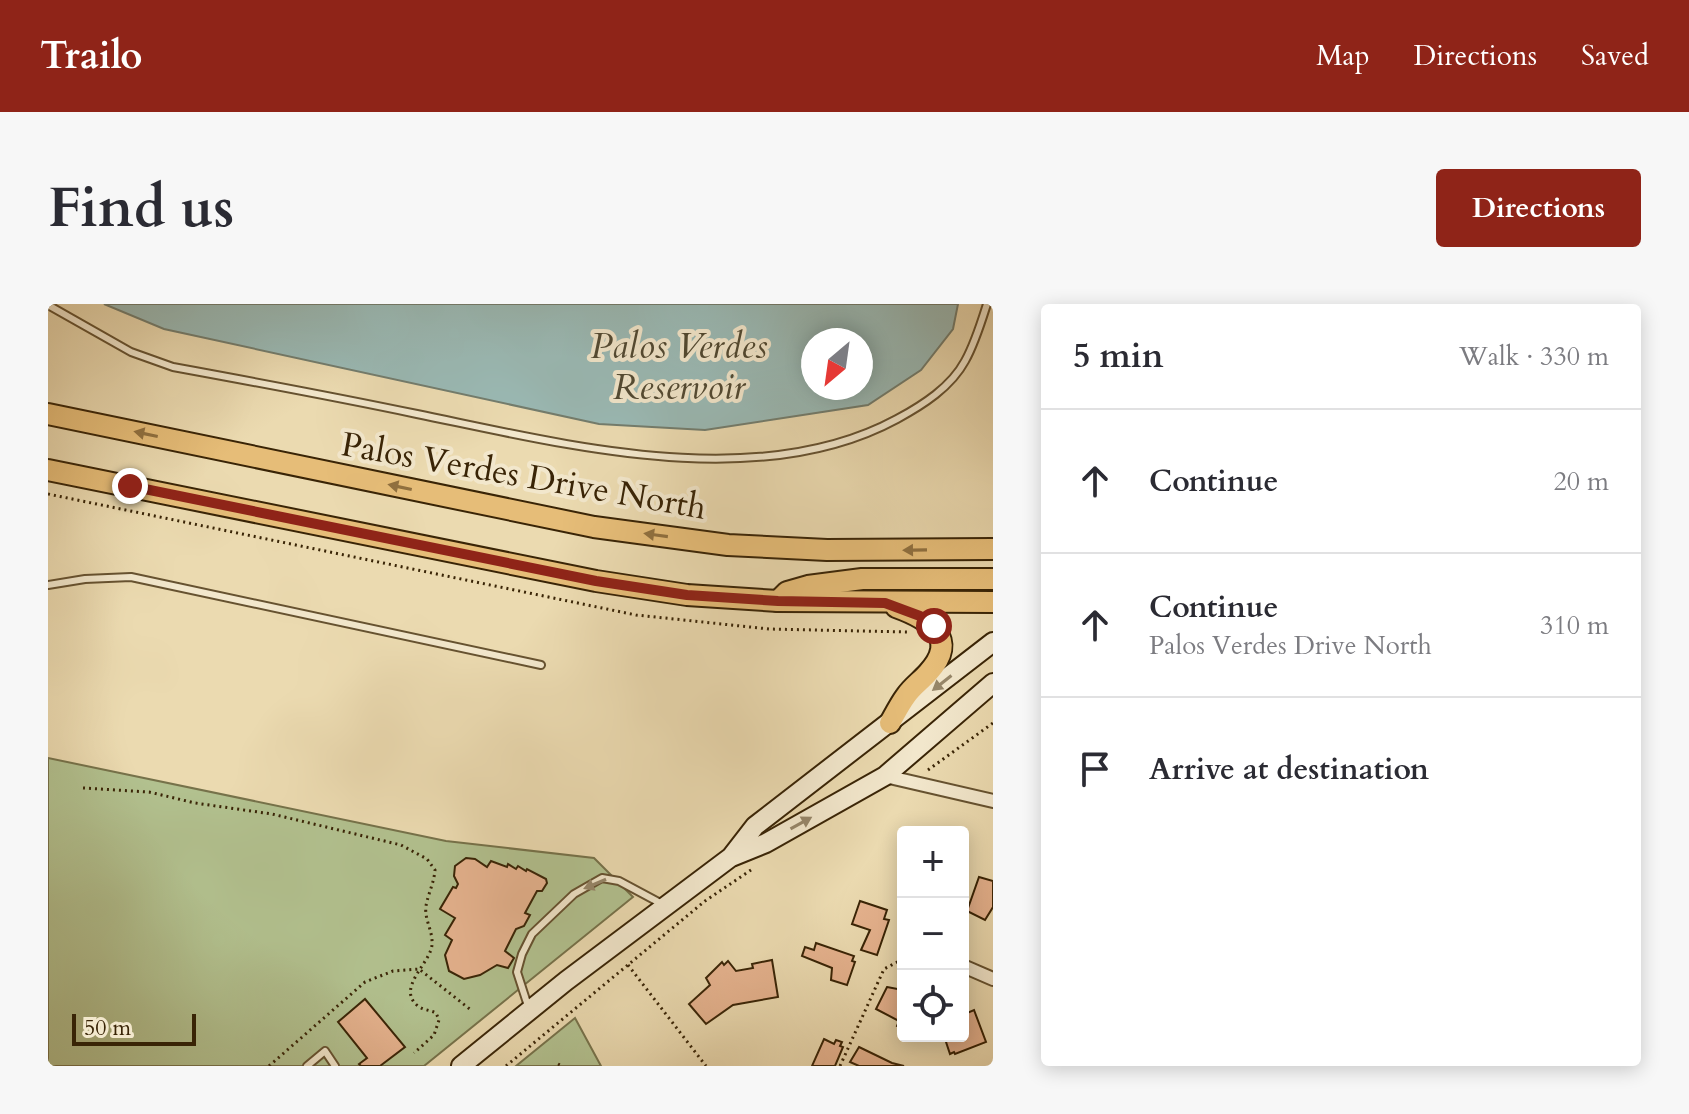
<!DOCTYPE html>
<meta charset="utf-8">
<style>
:root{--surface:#fff;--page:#f7f7f7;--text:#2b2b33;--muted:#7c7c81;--line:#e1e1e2;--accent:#8f2418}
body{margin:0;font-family:Cardo,serif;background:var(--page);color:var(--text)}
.controls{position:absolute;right:24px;bottom:24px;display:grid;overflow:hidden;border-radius:8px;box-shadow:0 4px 20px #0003}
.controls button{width:72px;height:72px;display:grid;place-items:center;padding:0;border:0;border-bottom:2px solid var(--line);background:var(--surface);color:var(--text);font:40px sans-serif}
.compass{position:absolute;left:753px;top:24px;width:72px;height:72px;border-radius:50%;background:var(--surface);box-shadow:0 4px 20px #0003;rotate:209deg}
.scale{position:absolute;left:24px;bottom:20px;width:124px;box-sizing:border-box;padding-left:8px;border:4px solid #392406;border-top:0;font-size:22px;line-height:28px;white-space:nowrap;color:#392406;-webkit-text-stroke:6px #f2e7cc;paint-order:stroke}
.stop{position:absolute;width:24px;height:24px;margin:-18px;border:6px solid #8f2418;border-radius:50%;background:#fff}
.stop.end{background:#8f2418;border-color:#fff;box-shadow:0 2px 8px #0008}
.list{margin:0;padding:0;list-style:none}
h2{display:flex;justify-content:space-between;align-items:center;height:104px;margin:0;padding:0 32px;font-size:34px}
h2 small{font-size:26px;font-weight:400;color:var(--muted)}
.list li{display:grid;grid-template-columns:52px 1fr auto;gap:24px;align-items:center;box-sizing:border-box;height:144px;padding:0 32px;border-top:2px solid var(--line)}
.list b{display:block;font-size:30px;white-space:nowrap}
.list p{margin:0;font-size:26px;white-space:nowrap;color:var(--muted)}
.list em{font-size:26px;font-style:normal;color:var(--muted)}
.icon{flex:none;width:44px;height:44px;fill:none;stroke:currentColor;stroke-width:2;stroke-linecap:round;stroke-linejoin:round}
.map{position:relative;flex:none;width:945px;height:762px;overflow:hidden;border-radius:8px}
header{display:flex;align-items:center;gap:48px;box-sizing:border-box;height:112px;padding:0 40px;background:var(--accent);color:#fff}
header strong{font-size:38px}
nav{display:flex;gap:44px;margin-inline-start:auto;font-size:28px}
.intro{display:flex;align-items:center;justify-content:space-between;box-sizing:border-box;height:192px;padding:0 48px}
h1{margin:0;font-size:56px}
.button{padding:20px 36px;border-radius:8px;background:var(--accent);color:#fff;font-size:28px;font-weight:700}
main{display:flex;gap:48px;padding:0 48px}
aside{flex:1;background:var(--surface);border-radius:8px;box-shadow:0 4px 20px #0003}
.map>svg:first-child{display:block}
.green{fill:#b2c18f;stroke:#76724a;stroke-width:2}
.water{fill:#9ab9b4;stroke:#737d6e;stroke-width:2;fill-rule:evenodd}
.building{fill:#e6b38f;stroke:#392406;stroke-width:2}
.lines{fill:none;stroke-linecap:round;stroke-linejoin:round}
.service-casing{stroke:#665230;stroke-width:10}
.minor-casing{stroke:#665230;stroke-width:16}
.secondary-casing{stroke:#392406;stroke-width:22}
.primary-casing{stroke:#392406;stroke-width:24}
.path{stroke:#392406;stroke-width:3;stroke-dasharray:2 4;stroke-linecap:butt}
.service{stroke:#f2e7cc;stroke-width:6}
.minor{stroke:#f2e7cc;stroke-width:12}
.secondary{stroke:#f2e7cc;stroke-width:18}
.primary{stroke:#e6bd78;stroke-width:20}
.oneway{fill:#90703f}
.oneway2{fill:#968669}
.route{stroke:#8f2418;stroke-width:10}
.labels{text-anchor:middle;stroke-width:8;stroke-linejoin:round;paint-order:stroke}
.street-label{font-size:34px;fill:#392406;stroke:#f2e7cc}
.water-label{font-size:36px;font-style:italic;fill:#514932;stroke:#f2e7cc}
</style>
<header>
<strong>Trailo</strong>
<nav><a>Map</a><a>Directions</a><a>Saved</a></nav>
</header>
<div class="intro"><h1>Find us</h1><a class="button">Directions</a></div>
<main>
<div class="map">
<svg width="945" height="762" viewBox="0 0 945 762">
<rect width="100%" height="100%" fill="#ebdab0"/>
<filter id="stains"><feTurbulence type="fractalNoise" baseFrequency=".0025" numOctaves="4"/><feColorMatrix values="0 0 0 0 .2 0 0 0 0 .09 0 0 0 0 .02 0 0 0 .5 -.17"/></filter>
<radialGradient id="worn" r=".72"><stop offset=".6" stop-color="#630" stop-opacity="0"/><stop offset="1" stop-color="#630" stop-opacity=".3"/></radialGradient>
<!-- green -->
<g class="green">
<polygon points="0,454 398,537 546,554 585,593 376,762 0,762"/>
<polygon points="527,714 553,762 468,762"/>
</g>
<!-- water -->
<path class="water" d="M56,0H910L905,25L873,66L820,101L657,126L551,120L116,25ZM765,36H813V84H765Z"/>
<!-- building -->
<g class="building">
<polygon points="418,554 427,555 439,563 443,557 459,563 460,560 468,565 470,562 478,567 479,565 498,575 499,579 494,587 489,587 477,609 482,611 476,622 468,625 457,647 466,654 460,664 449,661 432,671 416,675 401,667 397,651 404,636 397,631 407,614 392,605 405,583 408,584 410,580 406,572 407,562"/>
<polygon points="931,573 945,577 945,603 937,616 919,607"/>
<polygon points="812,597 839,606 836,615 841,616 829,651 813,646 822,626 804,620"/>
<polygon points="768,639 806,652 804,657 807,658 799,681 783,676 784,664 754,652 757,643 766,646"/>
<polygon points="724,656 730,693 685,701 658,720 641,700 662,681 658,674 674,658 676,661 680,657 688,667 705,664 704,660"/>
<polygon points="839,683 855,686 855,725 849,722 851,717 828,705"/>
<polygon points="317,695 357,743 332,762 313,762 311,760 319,754 290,718"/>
<polygon points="915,704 917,710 926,706 938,738 907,750 906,748 902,750 898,738 901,736 899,732 915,732"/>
<polygon points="776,735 786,740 788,736 794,738 792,742 795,743 787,762 764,762"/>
<polygon points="811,743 844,759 856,762 811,762 802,758"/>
</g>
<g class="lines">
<defs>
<g id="service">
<path d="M0,1L83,48L125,63C207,78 288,93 369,110C516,140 709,191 849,115C875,101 903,83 917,57C927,39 933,19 939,0"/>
<polyline points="0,281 37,275 83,273 493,361"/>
<polyline points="480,702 469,668 474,650 484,630 526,590 554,574 571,577 614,600"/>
<polyline points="259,762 277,747 287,762"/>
</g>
<g id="minor">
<polyline points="837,472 945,497"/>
<polyline points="915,662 945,675"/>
</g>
<g id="secondary">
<polyline points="686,552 718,539 837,472 945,379"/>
<polyline points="413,762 518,677 683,553 707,522 945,338"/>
</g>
<g id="primary">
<polyline points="0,110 546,223 680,241 779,246 945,245"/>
<polyline points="0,166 548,277 639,291 730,297 945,298"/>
<polyline points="730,297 739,288 760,282 814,275 945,275"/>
<path d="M842,419C847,410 852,400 858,392C864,383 873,377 880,369C912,334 881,315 848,303"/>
</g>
</defs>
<!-- service casing -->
<use href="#service" class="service-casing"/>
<!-- minor casing -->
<use href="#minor" class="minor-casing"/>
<!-- secondary casing -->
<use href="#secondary" class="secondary-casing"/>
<!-- primary casing -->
<use href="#primary" class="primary-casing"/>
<!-- path -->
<g class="path">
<polyline points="0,190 588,311 721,325 859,328"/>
<polyline points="880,466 945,419"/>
<path d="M35,484L101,488L147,499L224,510L353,541L379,555L387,566C386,579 380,590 378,602C376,615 385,627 384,640C384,658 347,684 370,702C375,706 382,706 388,709L391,716L386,731L366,749"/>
<polyline points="580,661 658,762"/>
<polyline points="510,760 514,762"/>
<polyline points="221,762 317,678 345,667 371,665 423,706"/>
<polyline points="458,762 657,597 706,564"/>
<polyline points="792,762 836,665 855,655"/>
</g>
<!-- service -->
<use href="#service" class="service"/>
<!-- minor -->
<use href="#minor" class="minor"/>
<!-- secondary -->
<use href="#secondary" class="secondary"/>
<!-- primary -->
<use href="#primary" class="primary"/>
</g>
<!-- one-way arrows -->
<defs><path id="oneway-solid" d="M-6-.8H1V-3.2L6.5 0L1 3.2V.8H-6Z" transform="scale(2)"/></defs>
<g class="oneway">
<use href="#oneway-solid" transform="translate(98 130) rotate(-168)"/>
<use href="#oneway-solid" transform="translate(352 183) rotate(-168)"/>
<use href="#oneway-solid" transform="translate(608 231) rotate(-172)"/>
<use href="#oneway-solid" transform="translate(867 246) rotate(179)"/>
</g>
<g class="oneway2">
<use href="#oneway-solid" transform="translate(894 379) rotate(142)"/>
<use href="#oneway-solid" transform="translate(753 519) rotate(-29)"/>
<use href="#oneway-solid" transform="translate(547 580) rotate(157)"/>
</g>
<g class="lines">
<!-- route -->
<polyline class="route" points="82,182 548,277 639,291 730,297 837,299 872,312 886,322"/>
</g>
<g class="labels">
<!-- street labels -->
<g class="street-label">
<text transform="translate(476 171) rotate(10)" y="12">Palos Verdes Drive North</text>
</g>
<!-- water labels -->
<g class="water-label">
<text x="631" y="54">Palos Verdes<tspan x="631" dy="41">Reservoir</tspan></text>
</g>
</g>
<rect width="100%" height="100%" filter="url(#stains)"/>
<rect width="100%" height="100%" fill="url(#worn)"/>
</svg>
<div class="controls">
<button>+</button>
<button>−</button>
<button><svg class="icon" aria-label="locate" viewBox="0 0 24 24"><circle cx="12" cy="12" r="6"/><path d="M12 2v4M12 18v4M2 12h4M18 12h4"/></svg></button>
</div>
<svg class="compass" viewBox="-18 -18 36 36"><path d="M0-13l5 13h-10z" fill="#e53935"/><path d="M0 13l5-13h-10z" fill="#7c7c81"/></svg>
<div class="scale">50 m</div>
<div class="stop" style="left:886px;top:322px"></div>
<div class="stop end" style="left:82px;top:182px"></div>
</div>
<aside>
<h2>5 min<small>Walk · 330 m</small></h2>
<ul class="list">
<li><svg class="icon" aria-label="ahead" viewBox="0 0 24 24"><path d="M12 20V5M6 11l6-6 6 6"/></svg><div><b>Continue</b></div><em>20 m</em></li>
<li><svg class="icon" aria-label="ahead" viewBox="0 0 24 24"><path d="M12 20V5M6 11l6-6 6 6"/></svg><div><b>Continue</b><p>Palos Verdes Drive North</p></div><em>310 m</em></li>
<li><svg class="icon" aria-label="arrive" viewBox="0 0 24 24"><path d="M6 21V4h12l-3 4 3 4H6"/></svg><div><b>Arrive at destination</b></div></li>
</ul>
</aside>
</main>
